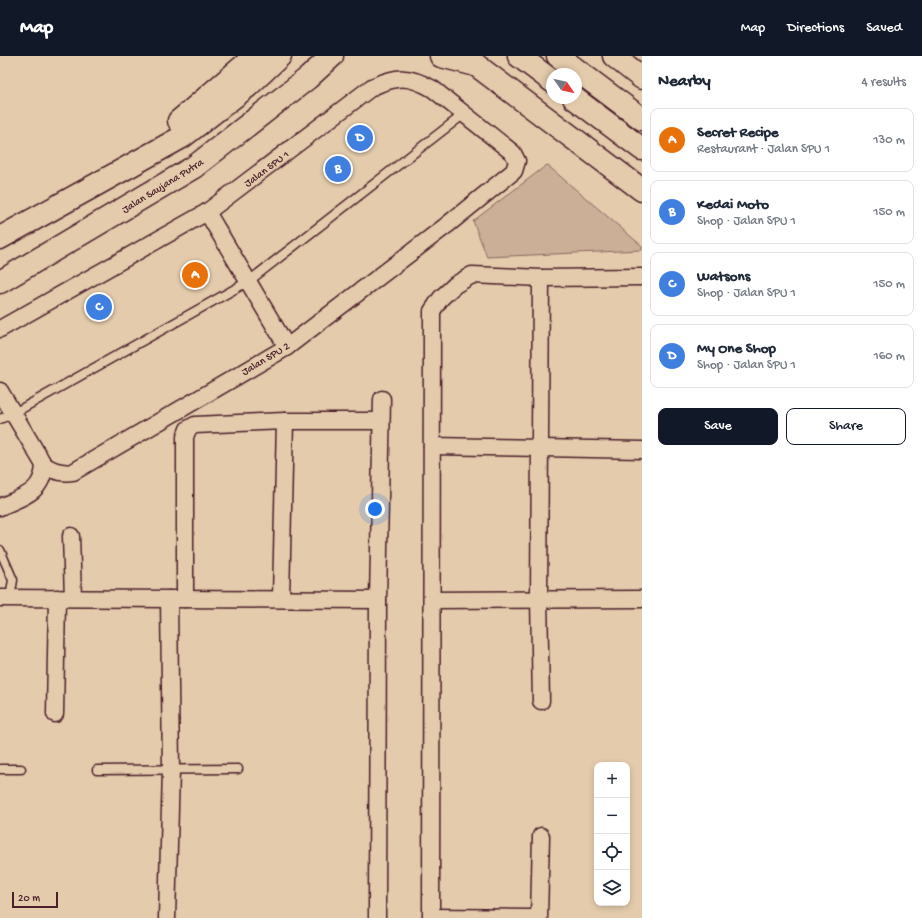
<!DOCTYPE html>
<meta charset="utf-8">
<style>
:root{--surface:#fff;--page:#f2f2f3;--text:#1f2937;--muted:#747a83;--line:#e0e1e3;--accent:#111827}
body{margin:0;font-family:"Gochi Hand",sans-serif;background:var(--page);color:var(--text)}
.controls{position:absolute;right:12px;bottom:12px;display:grid;overflow:hidden;border-radius:8px;box-shadow:0 2px 6px #0003}
.controls button{width:36px;height:36px;display:grid;place-items:center;padding:0;border:0;border-bottom:1px solid var(--line);background:var(--surface);color:var(--text);font:20px sans-serif}
.compass{position:absolute;left:546px;top:12px;width:36px;height:36px;border-radius:50%;background:var(--surface);box-shadow:0 2px 6px #0003;rotate:124deg}
.scale{position:absolute;left:12px;bottom:10px;width:46px;box-sizing:border-box;padding-left:4px;border:2px solid #4a1f2b;border-top:0;font-size:11px;line-height:14px;white-space:nowrap;color:#4a1f2b;-webkit-text-stroke:3px #e4cbac;paint-order:stroke}
.you{position:absolute;left:375px;top:453px;width:14px;height:14px;margin:-10px;border:3px solid #fff;border-radius:50%;background:#1a73e8;box-shadow:0 0 0 6px #1a73e833}
.badge{display:grid;place-items:center;width:26px;height:26px;border-radius:50%;background:var(--accent);color:#fff;font-size:13px;font-weight:700}
.pin{position:absolute;translate:-50% -50%;border:2px solid #fff;box-shadow:0 1px 4px #0006}
.list{margin:0;padding:0;list-style:none}
h2{display:flex;justify-content:space-between;align-items:center;height:52px;margin:0;padding:0 16px;font-size:17px}
h2 small{font-size:13px;font-weight:400;color:var(--muted)}
.list li{display:grid;grid-template-columns:26px 1fr auto;gap:12px;align-items:center;box-sizing:border-box;height:64px;margin:0 8px 8px;padding:0 8px;border:1px solid var(--line);border-radius:8px}
.list b{display:block;font-size:15px;white-space:nowrap}
.list p{margin:0;font-size:13px;white-space:nowrap;color:var(--muted)}
.list em{font-size:13px;font-style:normal;color:var(--muted)}
.actions{display:flex;gap:8px;padding:12px 16px}
.actions a{flex:1;padding:9px 0;border:1px solid var(--accent);border-radius:8px;text-align:center;font-size:14px;color:var(--accent)}
.actions .main{background:var(--accent);color:#fff}
.icon{flex:none;width:22px;height:22px;fill:none;stroke:currentColor;stroke-width:2;stroke-linecap:round;stroke-linejoin:round}
.map{position:relative;flex:none;width:642px;height:862px;overflow:hidden}
header{display:flex;align-items:center;gap:24px;box-sizing:border-box;height:56px;padding:0 20px;background:var(--accent);color:#fff}
header strong{font-size:19px}
nav{display:flex;gap:22px;margin-inline-start:auto;font-size:14px}
main{display:flex}
aside{flex:1;background:var(--surface)}
.map>svg:first-child{display:block}
.green{fill:#cbaf97;stroke:#8a6761}
.lines{fill:none;stroke-linecap:round;stroke-linejoin:round}
.service-casing{stroke:#4a1f2b;stroke-width:11}
.minor-casing{stroke:#4a1f2b;stroke-width:19}
.secondary-casing{stroke:#4a1f2b;stroke-width:25}
.motorway-casing{stroke:#4a1f2b;stroke-width:25}
.service{stroke:#e4cbac;stroke-width:8}
.minor{stroke:#e4cbac;stroke-width:16}
.secondary{stroke:#e4cbac;stroke-width:22}
.motorway{stroke:#e4cbac;stroke-width:22}
.labels{text-anchor:middle;stroke-width:3;stroke-linejoin:round;paint-order:stroke}
.street-label{font-size:11px;fill:#4a1f2b;stroke:#e4cbac}
</style>
<header>
<strong>Map</strong>
<nav><a>Map</a><a>Directions</a><a>Saved</a></nav>
</header>
<main>
<div class="map">
<svg width="642" height="862" viewBox="0 0 642 862">
<rect width="100%" height="100%" fill="#e4cbac"/>
<filter id="ink" filterUnits="userSpaceOnUse"><feTurbulence type="fractalNoise" baseFrequency=".025" numOctaves="2"/><feDisplacementMap in="SourceGraphic" scale="8" xChannelSelector="R" yChannelSelector="G"/><feConvolveMatrix kernelMatrix="1 2 1 2 8 2 1 2 1" color-interpolation-filters="sRGB"/></filter>
<g filter="url(#ink)">
<!-- green -->
<polygon class="green" points="547,109 642,190 642,194 487,201 473,165"/>
<g class="lines">
<defs>
<g id="service">
<polyline points="0,363 14,357 249,225 464,58"/>
<polyline points="0,494 13,524 10,542"/>
<polyline points="0,713 21,713"/>
<polyline points="97,714 238,713"/>
</g>
<g id="minor">
<polyline points="207,156 287,291"/>
<polyline points="541,222 539,543 541,645"/>
<path d="M0,273L207,156L372,31C397,20 408,19 433,33L513,97L517,105L514,115L447,169L287,291L73,416C62,418 53,415 44,409L0,335"/>
<polyline points="432,390 642,394"/>
<path d="M0,451C22,441 43,437 44,409"/>
<polyline points="71,480 73,542"/>
<polyline points="0,542 378,544"/>
<polyline points="281,542 285,365"/>
<polyline points="185,543 185,381 188,373 195,369 285,365 381,365"/>
<polyline points="432,544 642,543"/>
<polyline points="55,658 57,542"/>
<polyline points="431,861 530,862"/>
<polyline points="167,862 171,714 169,543"/>
<polyline points="377,862 378,544 382,343"/>
<polyline points="431,862 432,255 441,242 455,229 472,219 541,222 642,221"/>
<polyline points="539,862 541,780"/>
</g>
<g id="secondary">
<polyline points="179,65 255,0"/>
<polyline points="0,182 182,81 248,30 280,0"/>
<polyline points="0,226 194,111 308,22 332,0"/>
</g>
<g id="motorway">
<polyline points="441,0 476,9"/>
<polyline points="464,0 642,134"/>
<polyline points="519,0 552,25"/>
<polyline points="558,0 642,63"/>
<polyline points="614,0 642,22"/>
<polyline points="574,42 642,93"/>
</g>
</defs>
<!-- service casing -->
<use href="#service" class="service-casing"/>
<!-- minor casing -->
<use href="#minor" class="minor-casing"/>
<!-- secondary casing -->
<use href="#secondary" class="secondary-casing"/>
<!-- motorway casing -->
<use href="#motorway" class="motorway-casing"/>
<!-- service -->
<use href="#service" class="service"/>
<!-- minor -->
<use href="#minor" class="minor"/>
<!-- secondary -->
<use href="#secondary" class="secondary"/>
<!-- motorway -->
<use href="#motorway" class="motorway"/>
</g>
</g>
<g class="labels">
<!-- street labels -->
<g class="street-label">
<text transform="translate(266 112) rotate(-37)" y="4">Jalan SPU 1</text>
<text transform="translate(162 129) rotate(-32)" y="4">Jalan Saujana Putra</text>
<text transform="translate(265 302) rotate(-31)" y="4">Jalan SPU 2</text>
</g>
</g>
</svg>
<div class="controls">
<button>+</button>
<button>−</button>
<button><svg class="icon" aria-label="locate" viewBox="0 0 24 24"><circle cx="12" cy="12" r="6"/><path d="M12 2v4M12 18v4M2 12h4M18 12h4"/></svg></button>
<button><svg class="icon" aria-label="layers" viewBox="0 0 24 24"><path d="M12 4l9 5-9 5-9-5zM3 14l9 5 9-5"/></svg></button>
</div>
<svg class="compass" viewBox="-18 -18 36 36"><path d="M0-13l5 13h-10z" fill="#e53935"/><path d="M0 13l5-13h-10z" fill="#747a83"/></svg>
<div class="scale">20 m</div>
<div class="you"></div>
<div class="pin badge" style="left:195px;top:219px;background:#e8710a">A</div>
<div class="pin badge" style="left:338px;top:113px;background:#3f7fe0">B</div>
<div class="pin badge" style="left:99px;top:251px;background:#3f7fe0">C</div>
<div class="pin badge" style="left:360px;top:82px;background:#3f7fe0">D</div>
</div>
<aside>
<h2>Nearby<small>4 results</small></h2>
<ul class="list">
<li><span class="badge" style="background:#e8710a">A</span><div><b>Secret Recipe</b><p>Restaurant · Jalan SPU 1</p></div><em>130 m</em></li>
<li><span class="badge" style="background:#3f7fe0">B</span><div><b>Kedai Moto</b><p>Shop · Jalan SPU 1</p></div><em>150 m</em></li>
<li><span class="badge" style="background:#3f7fe0">C</span><div><b>Watsons</b><p>Shop · Jalan SPU 1</p></div><em>150 m</em></li>
<li><span class="badge" style="background:#3f7fe0">D</span><div><b>My One Shop</b><p>Shop · Jalan SPU 1</p></div><em>160 m</em></li>
</ul>
<div class="actions"><a class="main">Save</a><a>Share</a></div>
</aside>
</main>
